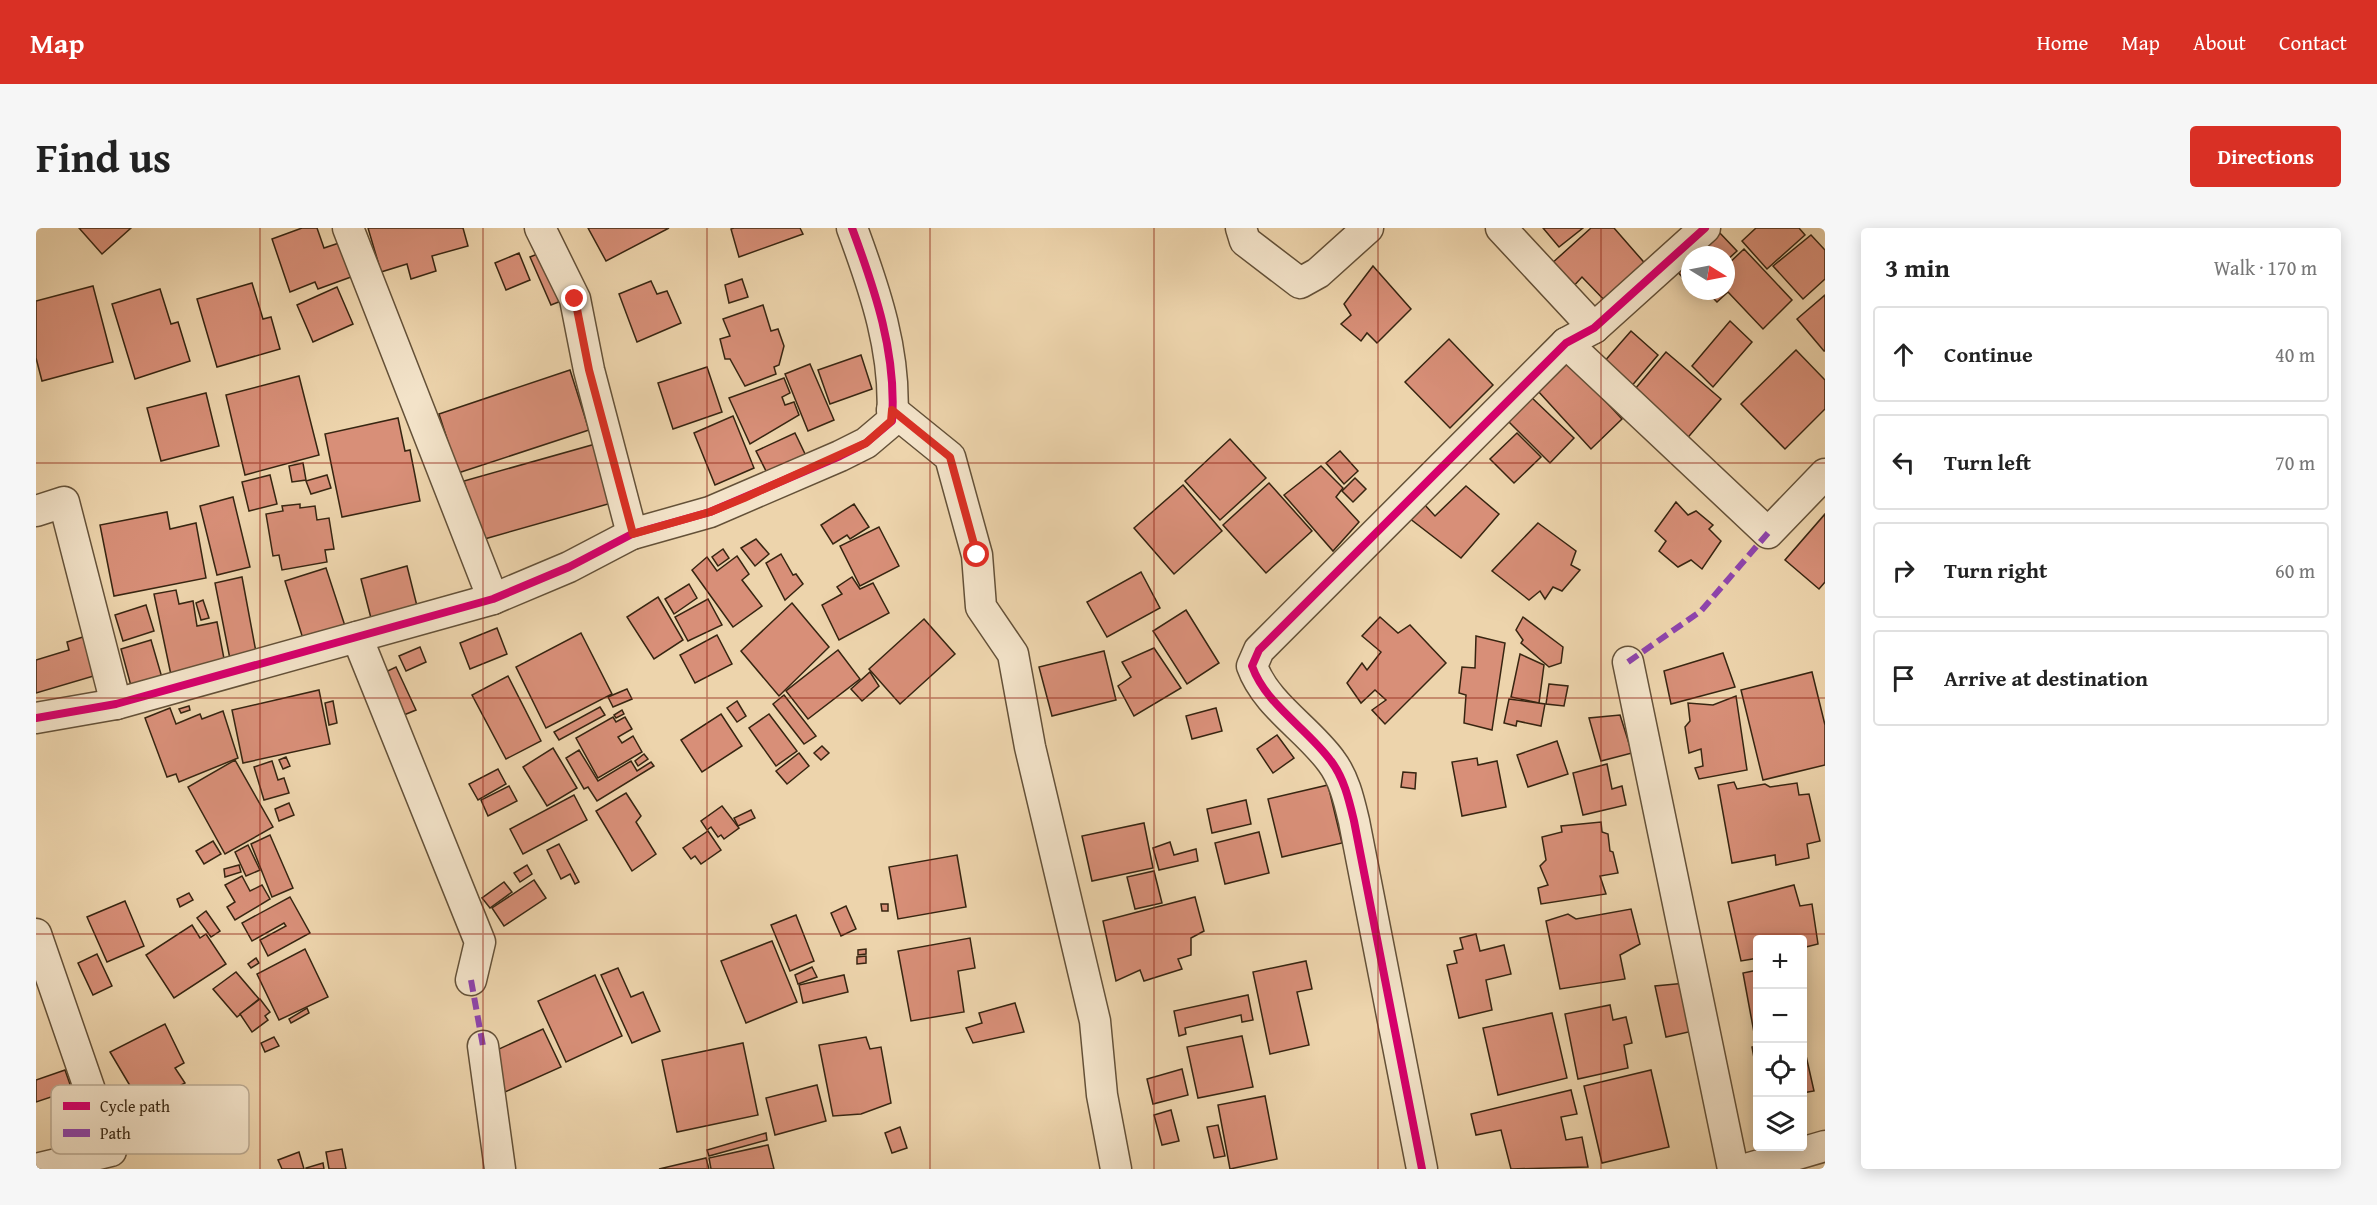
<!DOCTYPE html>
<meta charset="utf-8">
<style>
:root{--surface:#fff;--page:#f6f6f6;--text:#222;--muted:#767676;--line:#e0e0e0;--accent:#d93025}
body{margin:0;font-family:"Gentium Book Plus",serif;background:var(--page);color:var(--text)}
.controls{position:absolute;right:18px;bottom:18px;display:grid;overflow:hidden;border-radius:6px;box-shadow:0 3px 15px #0003}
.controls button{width:54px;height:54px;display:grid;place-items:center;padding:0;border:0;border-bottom:2px solid var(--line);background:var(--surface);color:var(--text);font:30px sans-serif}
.compass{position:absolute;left:1645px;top:18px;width:54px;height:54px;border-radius:50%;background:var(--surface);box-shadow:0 3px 15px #0003;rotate:100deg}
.stop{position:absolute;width:18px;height:18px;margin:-14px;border:4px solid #d93025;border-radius:50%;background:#fff}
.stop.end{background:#d93025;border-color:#fff;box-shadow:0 2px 6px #0008}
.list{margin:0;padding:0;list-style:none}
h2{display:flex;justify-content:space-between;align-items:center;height:78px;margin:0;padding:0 24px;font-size:26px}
h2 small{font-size:20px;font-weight:400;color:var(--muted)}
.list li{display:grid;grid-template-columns:39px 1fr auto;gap:18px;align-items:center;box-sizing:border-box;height:96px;margin:0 12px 12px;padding:0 12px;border:2px solid var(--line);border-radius:6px}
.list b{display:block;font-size:22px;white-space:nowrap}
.list em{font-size:20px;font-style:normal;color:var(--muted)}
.icon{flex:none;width:33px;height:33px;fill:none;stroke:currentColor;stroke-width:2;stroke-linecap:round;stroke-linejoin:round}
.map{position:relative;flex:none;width:1789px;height:941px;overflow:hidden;border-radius:6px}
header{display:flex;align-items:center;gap:36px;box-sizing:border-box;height:84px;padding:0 30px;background:var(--accent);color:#fff}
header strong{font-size:28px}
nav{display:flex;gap:33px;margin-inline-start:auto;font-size:21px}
.intro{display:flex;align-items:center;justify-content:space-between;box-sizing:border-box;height:144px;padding:0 36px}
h1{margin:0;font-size:42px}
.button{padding:15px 27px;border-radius:6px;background:var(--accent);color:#fff;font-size:21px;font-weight:700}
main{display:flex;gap:36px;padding:0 36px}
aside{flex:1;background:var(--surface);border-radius:6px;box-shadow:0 3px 15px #0003}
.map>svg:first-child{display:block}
.building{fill:#d88f78;stroke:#372511;stroke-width:1.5}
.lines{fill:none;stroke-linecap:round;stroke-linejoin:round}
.minor-casing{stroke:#645138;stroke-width:33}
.minor{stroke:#f3e3c9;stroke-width:30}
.quiet{stroke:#8e44ad;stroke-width:6;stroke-dasharray:12 6;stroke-linecap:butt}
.cycleway-casing{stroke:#f3e3c9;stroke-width:11}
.cycleway{stroke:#d6006c;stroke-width:8}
.route{stroke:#d93025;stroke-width:8}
.grid{fill:none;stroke:#8f2418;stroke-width:1.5;stroke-opacity:0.55}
.key{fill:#f3e3c9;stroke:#bbaa92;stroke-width:1.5}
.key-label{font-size:16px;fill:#372511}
</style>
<header>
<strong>Map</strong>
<nav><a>Home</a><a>Map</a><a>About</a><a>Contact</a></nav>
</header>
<div class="intro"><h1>Find us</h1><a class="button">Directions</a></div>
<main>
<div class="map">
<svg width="1789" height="941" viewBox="0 0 1789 941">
<rect width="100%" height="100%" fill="#edd4ac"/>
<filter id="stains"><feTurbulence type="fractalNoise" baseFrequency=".00333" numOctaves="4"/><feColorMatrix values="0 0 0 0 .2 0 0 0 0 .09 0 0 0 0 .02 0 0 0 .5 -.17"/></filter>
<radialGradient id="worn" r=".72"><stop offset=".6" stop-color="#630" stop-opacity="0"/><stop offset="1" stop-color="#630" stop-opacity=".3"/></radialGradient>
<!-- building -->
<g class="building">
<polygon points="43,0 95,0 66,26"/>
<polygon points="266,0 281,0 288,20 303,15 315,49 282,61 279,54 254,64 236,11"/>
<polygon points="332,0 427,0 432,18 396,28 400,43 375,51 371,36 345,44"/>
<polygon points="552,0 633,0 570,33"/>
<polygon points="698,0 764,0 767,6 703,29 695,1"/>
<polygon points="1507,0 1547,0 1523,19"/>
<polygon points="1555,0 1578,0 1613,40 1574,78 1546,49 1534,62 1514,37"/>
<polygon points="1720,0 1763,0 1769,7 1731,41 1706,13"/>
<polygon points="1682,3 1701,23 1690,33 1690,27 1656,27"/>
<polygon points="1775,7 1789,22 1789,51 1767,71 1737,38"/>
<polygon points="514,21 535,69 515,77 494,29"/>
<polygon points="1708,21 1756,72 1727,101 1692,64 1681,74 1670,63 1690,63 1690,38"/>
<polygon points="483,25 494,52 470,62 459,35"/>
<polygon points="1654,29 1654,58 1640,42"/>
<polygon points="1337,38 1375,81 1341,115 1331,105 1325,113 1305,96 1315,87 1308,76"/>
<polygon points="706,51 712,69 693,75 689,57"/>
<polygon points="615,53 621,66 631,63 645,95 601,114 583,66"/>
<polygon points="216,55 227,91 235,89 244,121 181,139 161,71"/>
<polygon points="57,58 77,134 6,153 0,130 0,73"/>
<polygon points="301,59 317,96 277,114 261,77"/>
<polygon points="124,61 135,96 142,94 154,133 99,151 76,76"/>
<polygon points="1789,67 1789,123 1788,123 1761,91"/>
<polygon points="727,77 735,103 742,101 748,118 743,137 738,139 740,146 709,158 694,131 689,131 684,111 694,108 687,91"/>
<polygon points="1694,93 1716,114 1677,159 1656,138"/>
<polygon points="1595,103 1622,127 1588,167 1560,143"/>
<polygon points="1413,111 1457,157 1414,200 1369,154"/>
<polygon points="1760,122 1789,152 1789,181 1749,221 1705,176"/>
<polygon points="1630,124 1685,171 1648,214 1594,167"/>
<polygon points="825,127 836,161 794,176 782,142"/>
<polygon points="1533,134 1586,191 1555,221 1502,163"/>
<polygon points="774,136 798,192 772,203 749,146"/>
<polygon points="671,139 686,184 637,201 622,155"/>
<polygon points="534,142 553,202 422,245 403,186"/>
<polygon points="263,148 283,227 209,247 190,167"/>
<polygon points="748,150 754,165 746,169 749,177 758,174 763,187 714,216 693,170"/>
<polygon points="170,165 183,218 125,233 111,180"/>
<polygon points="1494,168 1538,210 1514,235 1471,192"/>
<polygon points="697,188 718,240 679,257 658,205"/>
<polygon points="362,190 369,223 374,222 384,273 306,289 289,206"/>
<polygon points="759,205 770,228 732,247 720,223"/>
<polygon points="1481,205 1505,229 1478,255 1454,231"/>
<polygon points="1194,211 1230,250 1184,292 1149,253"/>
<polygon points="563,215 579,274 445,312 428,253"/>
<polygon points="1304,223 1322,243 1308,256 1290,235"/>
<polygon points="267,235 270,252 256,254 253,238"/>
<polygon points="1285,238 1307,260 1300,269 1323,294 1297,323 1248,267"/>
<polygon points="234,247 241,276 213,283 206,254"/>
<polygon points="291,247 295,260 275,266 270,253"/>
<polygon points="1319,250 1330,261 1317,274 1306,263"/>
<polygon points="1233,255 1276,303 1230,345 1187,297"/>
<polygon points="1147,257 1186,303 1138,346 1098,300"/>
<polygon points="1430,258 1463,286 1425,330 1373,290 1388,276 1399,288"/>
<polygon points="197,269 214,339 181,347 164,278"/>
<polygon points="1640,274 1652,287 1660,283 1677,297 1673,301 1685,313 1666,341 1655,332 1642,339 1623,323 1630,313 1619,303"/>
<polygon points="264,276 264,280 279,278 281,292 293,290 298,321 289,322 291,334 246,342 243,327 237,328 230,286 247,283 246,278"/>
<polygon points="818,276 833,299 814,311 811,307 797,316 785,297"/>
<polygon points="131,284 134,301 160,295 170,350 78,368 64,297"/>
<polygon points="1789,286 1789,354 1783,361 1749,332"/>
<polygon points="1502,295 1540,323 1535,337 1544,342 1526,363 1517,359 1509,371 1504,363 1493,372 1456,343"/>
<polygon points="843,299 863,338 824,358 804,318"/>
<polygon points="720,311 733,326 719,338 705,320"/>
<polygon points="687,321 693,330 682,338 676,329"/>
<polygon points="745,326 757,347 760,346 767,356 749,372 730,335"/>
<polygon points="701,328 713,346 706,352 726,378 697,399 656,342 671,329 681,343"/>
<polygon points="371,338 383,386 337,398 325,351"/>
<polygon points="290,340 310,401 268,414 249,353"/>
<polygon points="1105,344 1124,380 1071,409 1051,374"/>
<polygon points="206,349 220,424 194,431 179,355"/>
<polygon points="816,349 824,361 837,355 853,385 803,412 786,377 806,366 801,359"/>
<polygon points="653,356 661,370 638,386 629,371"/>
<polygon points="140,362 143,376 157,373 161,398 181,394 189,436 135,447 118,366"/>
<polygon points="622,369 647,412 618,431 591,389"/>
<polygon points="672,371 686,397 652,413 639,389"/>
<polygon points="167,372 173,390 165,392 160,375"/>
<polygon points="756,375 793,419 743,468 705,423"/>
<polygon points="110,377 118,403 87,413 79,387"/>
<polygon points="1150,382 1183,435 1151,456 1117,403"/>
<polygon points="1344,389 1362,405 1374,397 1410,435 1349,496 1336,482 1350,472 1339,462 1325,475 1311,455 1326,435 1331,442 1345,424 1326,408"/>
<polygon points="1487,389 1527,419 1525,435 1513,439 1485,415 1487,412 1480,402"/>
<polygon points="888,391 919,426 864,476 833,441"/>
<polygon points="461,400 471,426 434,441 424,415"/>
<polygon points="545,405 576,466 510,500 480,439"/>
<polygon points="681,407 696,436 659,455 644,427"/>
<polygon points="50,408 61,447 0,465 0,432 33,422 31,414"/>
<polygon points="1440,408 1469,415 1456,502 1428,495 1430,467 1423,465 1426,439 1439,440"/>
<polygon points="115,412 129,460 98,469 85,421"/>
<polygon points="384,419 390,434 370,443 363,428"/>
<polygon points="1118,420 1145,460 1098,488 1082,458 1095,449 1086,434"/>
<polygon points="802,422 824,451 772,491 750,463"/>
<polygon points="1068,423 1080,472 1016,488 1003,439"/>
<polygon points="1687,425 1699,459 1635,476 1628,443"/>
<polygon points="1484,426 1508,437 1503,475 1475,469"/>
<polygon points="360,439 380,482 363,489 343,447"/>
<polygon points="834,444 843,458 826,473 815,461"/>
<polygon points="1776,444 1789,497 1789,537 1727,552 1705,462"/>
<polygon points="472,448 505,513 470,531 436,467"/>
<polygon points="1513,456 1532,458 1528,478 1510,476"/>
<polygon points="591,461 596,471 577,479 572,469"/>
<polygon points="283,462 294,516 207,535 196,482"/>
<polygon points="748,467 780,508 768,516 737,476"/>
<polygon points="1700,468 1711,542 1663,551 1659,540 1667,538 1665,521 1653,525 1649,499 1654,493 1652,475 1677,477"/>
<polygon points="1473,471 1509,476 1505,498 1481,493 1480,498 1468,495"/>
<polygon points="297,473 301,495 293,497 289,475"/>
<polygon points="701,473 710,488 701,494 691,480"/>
<polygon points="153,478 154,482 145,485 143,481"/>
<polygon points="564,479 569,487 523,512 518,504"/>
<polygon points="134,480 140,496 164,486 166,491 187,483 202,530 143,554 140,546 131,549 109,490"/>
<polygon points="1180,480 1186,503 1156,511 1150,488"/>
<polygon points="586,482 588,486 580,490 578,487"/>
<polygon points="685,486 706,518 666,544 645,512"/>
<polygon points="733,486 761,523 740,538 713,500"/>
<polygon points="1584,487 1596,525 1565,533 1553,490"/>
<polygon points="577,489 580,494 589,489 596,501 582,509 586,515 597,508 606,524 562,550 540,510"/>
<polygon points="1241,507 1258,530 1237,545 1221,521"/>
<polygon points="1521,513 1532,546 1492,559 1481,527"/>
<polygon points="786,518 793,525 785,532 778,525"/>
<polygon points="517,520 541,560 511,578 487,539"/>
<polygon points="543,522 562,553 595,533 601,543 615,534 618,538 561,573 552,559 548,561 530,530"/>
<polygon points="763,525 773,538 751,556 740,543"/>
<polygon points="608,526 612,531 602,538 599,533"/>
<polygon points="250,529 254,538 247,541 243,532"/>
<polygon points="1441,530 1442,537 1461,533 1470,579 1426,588 1416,534"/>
<polygon points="199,532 237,599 189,626 152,559"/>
<polygon points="236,533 242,552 248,550 253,565 228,572 218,539"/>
<polygon points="1571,536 1576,561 1586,558 1590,577 1547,587 1537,545"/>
<polygon points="462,541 470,556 442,572 433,556"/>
<polygon points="1367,544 1380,545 1379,561 1365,559"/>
<polygon points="1698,554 1701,561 1729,556 1734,559 1761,555 1763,567 1773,566 1784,613 1771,616 1773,630 1740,637 1739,627 1696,635 1682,557"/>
<polygon points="1292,557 1306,615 1246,629 1232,571"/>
<polygon points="473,558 481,573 452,588 445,572"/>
<polygon points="590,565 605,588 600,594 620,626 596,643 560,583"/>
<polygon points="538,567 551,592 487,626 474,601"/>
<polygon points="1210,572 1215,596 1176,605 1171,581"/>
<polygon points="253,575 258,587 243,593 239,581"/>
<polygon points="686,578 703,600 688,611 685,607 682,609 675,599 671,602 665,593"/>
<polygon points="715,582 719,590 702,598 698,590"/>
<polygon points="1565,594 1566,604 1572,606 1574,623 1577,624 1582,645 1564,648 1570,666 1505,676 1502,660 1512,657 1504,638 1510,632 1506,609 1526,604 1525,598"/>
<polygon points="1108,595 1117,640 1056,653 1046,608"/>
<polygon points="672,603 685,622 665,636 659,628 655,631 647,620"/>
<polygon points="1223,604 1233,645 1189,656 1179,615"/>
<polygon points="234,607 257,660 236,669 215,616"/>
<polygon points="177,613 185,626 168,636 160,623"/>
<polygon points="1134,614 1138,627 1160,621 1162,633 1123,642 1117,620"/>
<polygon points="523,616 543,654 539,656 534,646 525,651 511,622"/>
<polygon points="212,617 224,642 210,648 199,624"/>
<polygon points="921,627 930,679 862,691 853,639"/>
<polygon points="203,637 205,644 189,649 188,641"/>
<polygon points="491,637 496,646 484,654 478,645"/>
<polygon points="1118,643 1126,675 1099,681 1091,649"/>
<polygon points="206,648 214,663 226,657 234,671 199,692 191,679 199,674 189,657"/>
<polygon points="498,652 510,670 468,698 456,680"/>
<polygon points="468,654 476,664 454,680 446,670"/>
<polygon points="1758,657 1764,678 1776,676 1782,716 1766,720 1766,712 1722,712 1722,730 1705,733 1692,674"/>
<polygon points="153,665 157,672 144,679 141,671"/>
<polygon points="254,669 274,705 232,728 224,712 250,698 248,695 216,713 206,695"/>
<polygon points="1159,669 1168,703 1155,710 1155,727 1142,731 1146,741 1108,753 1104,742 1080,753 1067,693"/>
<polygon points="89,673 108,718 71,734 51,689"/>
<polygon points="845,676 852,676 852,683 846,683"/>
<polygon points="810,678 820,701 805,708 795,685"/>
<polygon points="1595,681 1604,716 1584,727 1589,751 1524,761 1510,693 1532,686 1540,691"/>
<polygon points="170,683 184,703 175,709 161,690"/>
<polygon points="760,687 778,733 754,743 735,697"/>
<polygon points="156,697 164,710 170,706 190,736 138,770 110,727"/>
<polygon points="1440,706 1444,723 1468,717 1475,746 1450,752 1456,782 1423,790 1411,737 1421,735 1418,723 1427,721 1424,710"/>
<polygon points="934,710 939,740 922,743 928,784 875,793 862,723"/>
<polygon points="736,713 761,774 710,795 685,733"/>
<polygon points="269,721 292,769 243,792 221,746"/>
<polygon points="830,721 830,726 822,727 822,722"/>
<polygon points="61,726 76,758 57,767 42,735"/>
<polygon points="830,728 830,735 821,736 821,729"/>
<polygon points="220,730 223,735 215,740 212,736"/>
<polygon points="1270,733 1276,761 1261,764 1273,817 1234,826 1217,744"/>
<polygon points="776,739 781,749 762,756 759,747"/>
<polygon points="582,740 595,769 607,764 624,803 596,815 565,747"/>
<polygon points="1722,742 1722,809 1719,810 1707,745"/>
<polygon points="200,744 223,771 201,789 177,761"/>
<polygon points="559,747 586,808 530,834 502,773"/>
<polygon points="808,747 812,764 767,775 763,757"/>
<polygon points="1650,755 1657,803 1630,809 1619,758"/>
<polygon points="1212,767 1217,792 1206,794 1205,787 1149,800 1150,806 1143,808 1138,783"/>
<polygon points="224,771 234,784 229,788 232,792 216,804 204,786"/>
<polygon points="979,775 988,804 937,815 930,800 946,795 943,785"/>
<polygon points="1574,777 1577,792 1590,789 1596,815 1588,817 1592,840 1542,851 1529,786"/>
<polygon points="271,780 273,785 255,795 253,791"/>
<polygon points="1516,785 1531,850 1462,867 1447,800"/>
<polygon points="129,796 148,835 139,840 149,855 106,878 74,824"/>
<polygon points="507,801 525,839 469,864 452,826"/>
<polygon points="1206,808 1217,859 1162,870 1151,819"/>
<polygon points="238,809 243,818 229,824 225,815"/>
<polygon points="830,809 834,821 845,819 855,875 825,886 797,888 783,817"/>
<polygon points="1766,810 1778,863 1766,865"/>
<polygon points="707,815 722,887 641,904 626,832"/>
<polygon points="1722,818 1722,852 1716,819"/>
<polygon points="1146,841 1152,867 1117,876 1111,851"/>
<polygon points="29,842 36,862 0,874 0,852"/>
<polygon points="1615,842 1633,919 1566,935 1548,858"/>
<polygon points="781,857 790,893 739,907 730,870"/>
<polygon points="1535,862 1541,886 1525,889 1530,912 1546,909 1552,939 1475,941 1465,902 1440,907 1435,886"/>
<polygon points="1229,868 1241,931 1194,941 1182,877"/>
<polygon points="1135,882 1143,913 1126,917 1118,887"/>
<polygon points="1182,897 1189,928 1178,930 1171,899"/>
<polygon points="864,899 871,920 856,925 849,905"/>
<polygon points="730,905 731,912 673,928 671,922"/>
<polygon points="732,917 738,941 675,941 673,930"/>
<polygon points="306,921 310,941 293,941 290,924"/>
<polygon points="263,924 268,941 246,941 242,932"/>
<polygon points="670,930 673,941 623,941"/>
<polygon points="287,935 288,941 270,941 270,940"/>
</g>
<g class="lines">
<defs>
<g id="minor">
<polyline points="312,0 457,371"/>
<polyline points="504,0 539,71 553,142 596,306"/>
<polyline points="1205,0 1209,13 1264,55 1282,45 1332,0"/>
<polyline points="1465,0 1558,100"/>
<polyline points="1530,115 1732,305 1789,246"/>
<polyline points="856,182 914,229 941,327 945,379 977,426 994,519 1059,793 1066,867 1080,941"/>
<polyline points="0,283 28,274 80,476"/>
<polyline points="321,409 444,714 435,752"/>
<polyline points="1592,434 1697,941"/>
<path d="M0,490L80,476L457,371L533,339L596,306L674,284L804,228L830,215L856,193C861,126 839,62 816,0"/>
<polyline points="0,706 75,923 0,941"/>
<polyline points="447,818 464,941"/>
<path d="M1386,941L1318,593C1313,572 1308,550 1295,533C1271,500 1230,477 1216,438L1223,422L1530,115L1558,100L1669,0"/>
<polyline points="1710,941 1789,918"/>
</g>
</defs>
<!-- minor casing -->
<use href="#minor" class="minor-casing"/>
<!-- minor -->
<use href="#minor" class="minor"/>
<!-- quiet -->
<g class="quiet">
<polyline points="1592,434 1665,383 1732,305"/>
<polyline points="435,752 447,818"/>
</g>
<defs>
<g id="cycleway">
<path d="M0,490L80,476L457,371L533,339L596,306L674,284L804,228L830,215L856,193C861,126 839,62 816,0"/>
<path d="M1386,941L1318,593C1313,572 1308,550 1295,533C1271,500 1230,477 1216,438L1223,422L1530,115L1558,100L1669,0"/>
</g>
</defs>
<!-- cycleway casing -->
<use href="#cycleway" class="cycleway-casing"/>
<!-- cycleway -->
<use href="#cycleway" class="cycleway"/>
</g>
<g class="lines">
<!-- route -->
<polyline class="route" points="539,71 553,142 597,306 674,284 708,270 830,215 855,193 856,182 914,229 941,327"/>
</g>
<!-- grid -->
<path class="grid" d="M224,0V941M447,0V941M671,0V941M894,0V941M1118,0V941M1342,0V941M1565,0V941M0,235H1789M0,470H1789M0,706H1789"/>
<!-- legend -->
<rect x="15" y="857" width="198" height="69" rx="9" class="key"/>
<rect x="27" y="874" width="27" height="8" fill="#d6006c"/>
<rect x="27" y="901" width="27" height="8" fill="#8e44ad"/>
<g class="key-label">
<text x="64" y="884">Cycle path</text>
<text x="64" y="911">Path</text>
</g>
<rect width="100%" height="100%" filter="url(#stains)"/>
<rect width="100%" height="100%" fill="url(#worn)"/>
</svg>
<div class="controls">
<button>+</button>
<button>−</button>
<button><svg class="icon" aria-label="locate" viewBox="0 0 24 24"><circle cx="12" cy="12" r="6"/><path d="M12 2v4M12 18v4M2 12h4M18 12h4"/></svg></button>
<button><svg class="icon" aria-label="layers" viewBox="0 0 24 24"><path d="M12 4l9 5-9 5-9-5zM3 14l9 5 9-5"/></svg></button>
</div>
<svg class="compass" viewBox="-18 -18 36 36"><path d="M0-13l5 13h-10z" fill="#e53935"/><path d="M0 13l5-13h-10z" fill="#767676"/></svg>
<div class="stop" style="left:941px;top:327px"></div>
<div class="stop end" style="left:539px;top:71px"></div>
</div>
<aside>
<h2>3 min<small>Walk · 170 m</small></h2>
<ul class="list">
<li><svg class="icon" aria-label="ahead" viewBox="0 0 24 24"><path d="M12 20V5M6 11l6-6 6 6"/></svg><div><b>Continue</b></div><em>40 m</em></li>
<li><svg class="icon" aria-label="left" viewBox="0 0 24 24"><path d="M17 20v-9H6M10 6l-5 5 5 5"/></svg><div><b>Turn left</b></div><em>70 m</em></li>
<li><svg class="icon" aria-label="right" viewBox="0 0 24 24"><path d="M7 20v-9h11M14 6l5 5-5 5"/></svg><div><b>Turn right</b></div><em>60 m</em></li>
<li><svg class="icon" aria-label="arrive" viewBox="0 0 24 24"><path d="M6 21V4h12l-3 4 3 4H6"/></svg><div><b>Arrive at destination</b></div></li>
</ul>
</aside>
</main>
